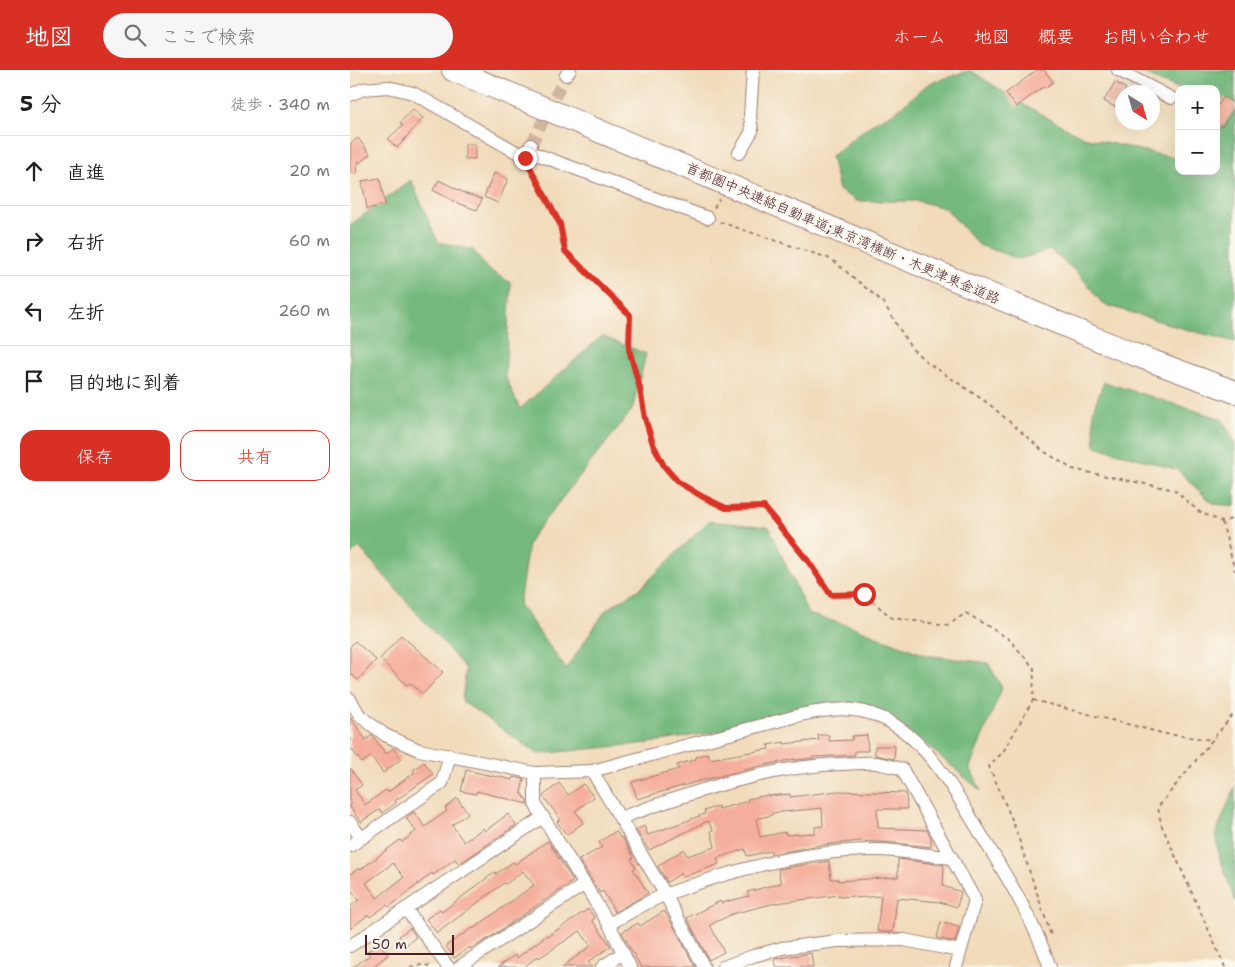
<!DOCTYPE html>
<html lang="ja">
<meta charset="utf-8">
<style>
:root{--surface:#fff;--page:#f6f6f6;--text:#202124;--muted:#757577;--line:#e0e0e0;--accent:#d93025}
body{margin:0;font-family:"Shantell Sans","Klee One",sans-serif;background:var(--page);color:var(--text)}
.controls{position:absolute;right:15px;top:15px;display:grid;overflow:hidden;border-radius:10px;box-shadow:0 5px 20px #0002}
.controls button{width:45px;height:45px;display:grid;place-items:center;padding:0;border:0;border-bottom:1px solid var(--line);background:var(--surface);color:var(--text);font:25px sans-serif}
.compass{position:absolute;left:765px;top:15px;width:45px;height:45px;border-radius:50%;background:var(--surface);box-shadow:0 5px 20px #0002;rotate:143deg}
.scale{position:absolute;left:15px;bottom:12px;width:89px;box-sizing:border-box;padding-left:5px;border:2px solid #4a1f2b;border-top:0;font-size:14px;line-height:18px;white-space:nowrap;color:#4a1f2b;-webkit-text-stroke:4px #fbf7ec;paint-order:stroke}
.stop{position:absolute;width:15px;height:15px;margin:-11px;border:4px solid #d93025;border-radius:50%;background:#fff}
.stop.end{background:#d93025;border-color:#fff;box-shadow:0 1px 5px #0008}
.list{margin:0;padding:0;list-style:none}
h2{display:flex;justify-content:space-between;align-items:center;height:65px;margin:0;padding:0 20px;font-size:21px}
h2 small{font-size:16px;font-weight:400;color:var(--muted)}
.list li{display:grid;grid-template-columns:32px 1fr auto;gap:15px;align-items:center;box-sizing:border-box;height:70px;padding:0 20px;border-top:1px solid var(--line)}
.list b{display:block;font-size:19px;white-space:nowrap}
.list em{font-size:16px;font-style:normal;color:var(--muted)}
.actions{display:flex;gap:10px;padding:15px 20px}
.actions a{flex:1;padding:11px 0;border:1px solid var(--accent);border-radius:15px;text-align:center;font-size:18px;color:var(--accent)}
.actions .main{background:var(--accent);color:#fff}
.icon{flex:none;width:28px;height:28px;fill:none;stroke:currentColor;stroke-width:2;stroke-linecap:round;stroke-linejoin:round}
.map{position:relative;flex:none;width:885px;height:897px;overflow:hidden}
header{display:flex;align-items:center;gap:30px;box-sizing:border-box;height:70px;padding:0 25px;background:var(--accent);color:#fff}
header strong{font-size:24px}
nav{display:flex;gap:28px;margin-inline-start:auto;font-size:18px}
.search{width:350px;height:45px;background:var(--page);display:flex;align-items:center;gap:12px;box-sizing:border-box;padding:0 18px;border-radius:28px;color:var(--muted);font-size:19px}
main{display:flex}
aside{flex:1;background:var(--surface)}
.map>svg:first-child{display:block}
.forest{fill:#74b97e;stroke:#5f6c54}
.building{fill:#f5ae9b;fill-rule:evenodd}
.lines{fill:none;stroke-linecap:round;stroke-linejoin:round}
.street-tunnel{stroke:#d0b59e;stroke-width:12;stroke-dasharray:12 6;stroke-linecap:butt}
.street-casing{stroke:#9e7d73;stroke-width:14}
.highway-casing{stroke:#9e7d73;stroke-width:24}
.path{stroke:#9e7d73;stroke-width:2;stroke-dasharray:4 4;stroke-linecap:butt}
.street{stroke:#fff;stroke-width:12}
.highway{stroke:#fff;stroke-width:22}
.route{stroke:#d93025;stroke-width:6}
.labels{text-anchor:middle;stroke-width:5;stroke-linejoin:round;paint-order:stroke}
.street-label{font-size:14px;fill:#4a1f2b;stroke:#fbf7ec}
</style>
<header>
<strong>地図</strong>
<div class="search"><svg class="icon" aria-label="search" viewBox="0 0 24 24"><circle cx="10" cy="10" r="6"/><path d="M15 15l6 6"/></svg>ここで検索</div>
<nav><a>ホーム</a><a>地図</a><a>概要</a><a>お問い合わせ</a></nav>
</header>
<main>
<aside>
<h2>5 分<small>徒歩 · 340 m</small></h2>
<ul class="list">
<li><svg class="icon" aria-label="ahead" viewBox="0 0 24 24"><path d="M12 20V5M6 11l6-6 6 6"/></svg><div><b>直進</b></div><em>20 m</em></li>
<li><svg class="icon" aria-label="right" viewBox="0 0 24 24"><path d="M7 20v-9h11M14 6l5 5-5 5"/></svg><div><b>右折</b></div><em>60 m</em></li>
<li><svg class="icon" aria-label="left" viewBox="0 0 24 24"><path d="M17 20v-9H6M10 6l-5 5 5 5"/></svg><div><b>左折</b></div><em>260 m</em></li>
<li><svg class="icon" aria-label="arrive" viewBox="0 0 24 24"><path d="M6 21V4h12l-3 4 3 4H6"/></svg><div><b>目的地に到着</b></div></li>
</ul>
<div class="actions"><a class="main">保存</a><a>共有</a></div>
</aside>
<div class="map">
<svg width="885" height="897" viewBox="0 0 885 897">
<rect width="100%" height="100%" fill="#fbf7ec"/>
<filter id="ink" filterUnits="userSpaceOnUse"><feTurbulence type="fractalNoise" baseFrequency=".02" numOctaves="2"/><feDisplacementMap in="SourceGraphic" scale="10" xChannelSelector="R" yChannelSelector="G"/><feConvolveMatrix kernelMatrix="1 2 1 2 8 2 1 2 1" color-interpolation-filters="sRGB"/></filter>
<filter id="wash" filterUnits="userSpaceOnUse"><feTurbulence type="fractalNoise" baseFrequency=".0096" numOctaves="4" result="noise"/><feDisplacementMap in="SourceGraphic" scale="20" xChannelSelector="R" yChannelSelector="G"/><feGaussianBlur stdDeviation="1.12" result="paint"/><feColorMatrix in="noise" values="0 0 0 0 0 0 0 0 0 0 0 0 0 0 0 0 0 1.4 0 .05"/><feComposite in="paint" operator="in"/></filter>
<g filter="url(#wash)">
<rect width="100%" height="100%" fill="#f1dbbb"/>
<!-- forest -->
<g class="forest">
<polygon points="620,0 669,32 733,67 829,89 829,101 866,101 866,65 877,52 866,38 866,19 830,19 784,0 885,0 885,272 835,259 753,234 729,204 700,180 669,189 629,175 595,138 568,131 507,131 489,120 481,86 523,53 545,42 578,14"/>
<polygon points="61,110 88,172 123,180 137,199 161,213 155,306 170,339 252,266 296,284 282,340 183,465 178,475 169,534 216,599 256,540 292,517 359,451 419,457 458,544 503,557 575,585 638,593 652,618 620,697 631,721 572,671 521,636 299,673 188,684 112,631 116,599 9,477 0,486 0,155"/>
<polygon points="754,312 872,349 885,372 885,436 865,434 856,428 828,400 745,376 743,340"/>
<polygon points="885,716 885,831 870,788 865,766"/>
</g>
<g id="blocks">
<!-- building -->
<g class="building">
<polygon points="687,0 694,0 703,12 695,18 693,17 666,37 656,23"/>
<polygon points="765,12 776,19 765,37 754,31"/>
<polygon points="874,27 885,34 885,38 872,57 866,53 866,38"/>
<polygon points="63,39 73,48 47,78 38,69 53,55 50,53"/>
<polygon points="8,68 20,84 8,94 8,90 6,104 0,103 0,74"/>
<rect x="115" y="74" width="10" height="15"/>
<polygon points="144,103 158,109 148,133 134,127"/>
<polygon points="30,108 35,135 17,139 12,111"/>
<polygon points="89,110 116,124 132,129 127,140 107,133 83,120"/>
<polygon points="51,565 93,602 73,624 60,613 57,615 30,589"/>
<polygon points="5,571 26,590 8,610 0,603 0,577"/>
<polygon points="0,647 16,670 22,665 36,684 43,678 51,689 33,703 21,686 12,693 0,677"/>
<polygon points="468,665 479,665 479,671 502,670 502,666 517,665 518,681 505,681 505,685 463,687 464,688 445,690 445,689 415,695 353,710 287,729 282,712 329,699 327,695 346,689 346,687 358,683 360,689 389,684 419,679 418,675 434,672 434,674 469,670"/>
<polygon points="525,676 545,676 544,689 525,685"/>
<polygon points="74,692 83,704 45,731 46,733 32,743 30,739 11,752 0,737 0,698 12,715 5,720 15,735 36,720 38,722 65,702 63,700"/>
<polygon points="116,700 147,707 148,706 162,710 163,707 174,709 171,723 177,730 177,734 127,721 126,724 111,721"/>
<polygon points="209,713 218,725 233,714 244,727 225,741 234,752 217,765 207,752 210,749 193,726"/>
<path d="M488,721L556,723L557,739H527L528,758L577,760L581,768V777L545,773L511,771L471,775L421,784V781L397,786L395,779L367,788L369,794L333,807L332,803L317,812L308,796L334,779L337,786L365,777L361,761L363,760L358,751L299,780L286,760L294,756L298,765L355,744L354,741L368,736L369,739L398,731L397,729L418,725V726L440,724V727ZM472,738L473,756L465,757V763L436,765L435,762L410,767L406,749L422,745V743Z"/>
<path d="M107,728L118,743L102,755L114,772L133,758L135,761L158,744L166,755L109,794L105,789L83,805L82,803L39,837L37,835L20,847L18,845L0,859V837L9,830L0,818V804L9,798L10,800L50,770L52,772L66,761L56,748L61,744L64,742L75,757L97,741L95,738ZM43,793L54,807L27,828L16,813Z"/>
<polygon points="266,761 270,768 272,767 284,788 281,789 286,798 283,799 298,823 265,842 253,821 250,823 229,790 252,777 249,772"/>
<polygon points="198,771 223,811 139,868 121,879 120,877 104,888 96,876 122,858 123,859 184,815 173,801 156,814 154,813 87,863 76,849 90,839 92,842 145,802 146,804 163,792 165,794"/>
<polygon points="548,789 594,795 593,816 611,822 607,837 590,832 547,828 543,862 534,862 527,861 531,826 505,828 504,826 490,827 490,825 426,833 382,844 360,855 374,882 359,890 337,848 370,831 371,833 399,826 397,822 431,813 428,799 479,791 481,809 488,809 488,811 548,807"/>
<polygon points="238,839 245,848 242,850 261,876 238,892 242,897 212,897 241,876 230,861 189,888 188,886 174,897 148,897 165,885 167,888 197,865 198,866"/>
<polygon points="314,841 323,855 345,897 291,897 279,876 272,862 288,853 290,856"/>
<polygon points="591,852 609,857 605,872 587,868"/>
<polygon points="60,858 66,867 56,875 49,866"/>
<polygon points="29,873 38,885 22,897 4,897 20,885 17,882"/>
<polygon points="461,883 463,897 427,897 424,889"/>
</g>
</g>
</g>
<g filter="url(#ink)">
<use href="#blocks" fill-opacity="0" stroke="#9e7d73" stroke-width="1"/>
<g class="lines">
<!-- street-tunnel -->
<polyline class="street-tunnel" points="181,75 216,5"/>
<defs>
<g id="street">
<polyline points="768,0 821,28"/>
<polyline points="216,5 220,0"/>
<polyline points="0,25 13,19 38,17 63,23 175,87 181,75"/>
<polyline points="178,81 358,148"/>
<polyline points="389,83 402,61 400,46 403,0"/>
<path d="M0,629L10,646L35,665L69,680L185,703L242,701L450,645C479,639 503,635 532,648C577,668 607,725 632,766C657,807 684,851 700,897"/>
<polyline points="242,701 315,824 354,897"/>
<polyline points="185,703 185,734 259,854 280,897"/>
<path d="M270,748C342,722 415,697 491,694C503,694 515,692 526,693C534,694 543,697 552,699L625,830L606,897"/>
<polyline points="0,752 11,768"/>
<polyline points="0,776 92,713 100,685"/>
<polyline points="56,839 98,897"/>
<path d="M259,854C278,844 297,831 317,824C382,800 455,780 525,780C551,780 576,785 602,788"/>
<polyline points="0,876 193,747"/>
<polyline points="109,897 235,814"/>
<polyline points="252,897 273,883"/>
<polyline points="373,897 403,886 432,878 488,871 554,870 610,881"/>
</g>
<polyline id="highway" points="103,0 783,284 885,322"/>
</defs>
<!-- street casing -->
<use href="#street" class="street-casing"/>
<!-- highway casing -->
<use href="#highway" class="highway-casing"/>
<!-- path -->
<g class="path">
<polyline points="180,97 210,154 215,181 280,245 279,279 290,319 295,349 303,374 314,396 328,412 353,427 376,438 414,437 458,491 481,525 514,524 542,548 598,555 616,543 659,569 684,598 683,630 653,682 639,696 663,752 701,865"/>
<polyline points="364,138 369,129"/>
<polyline points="370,152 481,189 533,232 561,278 577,292 639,334 692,380 722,399 825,420 848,441 872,452 885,448"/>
<polyline points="872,452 885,501"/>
<polyline points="683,630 816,664 863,670"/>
<polyline points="60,897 70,895 82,896"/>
<polyline points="875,897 811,754 808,737 885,642"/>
</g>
<!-- street -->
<use href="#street" class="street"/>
<!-- highway -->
<use href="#highway" class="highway"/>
</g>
</g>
<g class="lines" filter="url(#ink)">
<!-- route -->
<polyline class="route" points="175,88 210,154 215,181 280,245 279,279 290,319 295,348 303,374 314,396 328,412 353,427 376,438 414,437 458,491 481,525 514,524"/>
</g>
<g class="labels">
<!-- street labels -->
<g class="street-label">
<text transform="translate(493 163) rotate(23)" y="5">首都圏中央連絡自動車道;東京湾横断・木更津東金道路</text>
</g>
</g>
</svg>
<div class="controls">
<button>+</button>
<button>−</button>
</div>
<svg class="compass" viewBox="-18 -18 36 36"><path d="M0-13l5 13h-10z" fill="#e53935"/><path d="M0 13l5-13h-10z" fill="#757577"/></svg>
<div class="scale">50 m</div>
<div class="stop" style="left:514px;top:524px"></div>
<div class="stop end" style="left:175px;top:88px"></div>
</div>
</main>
